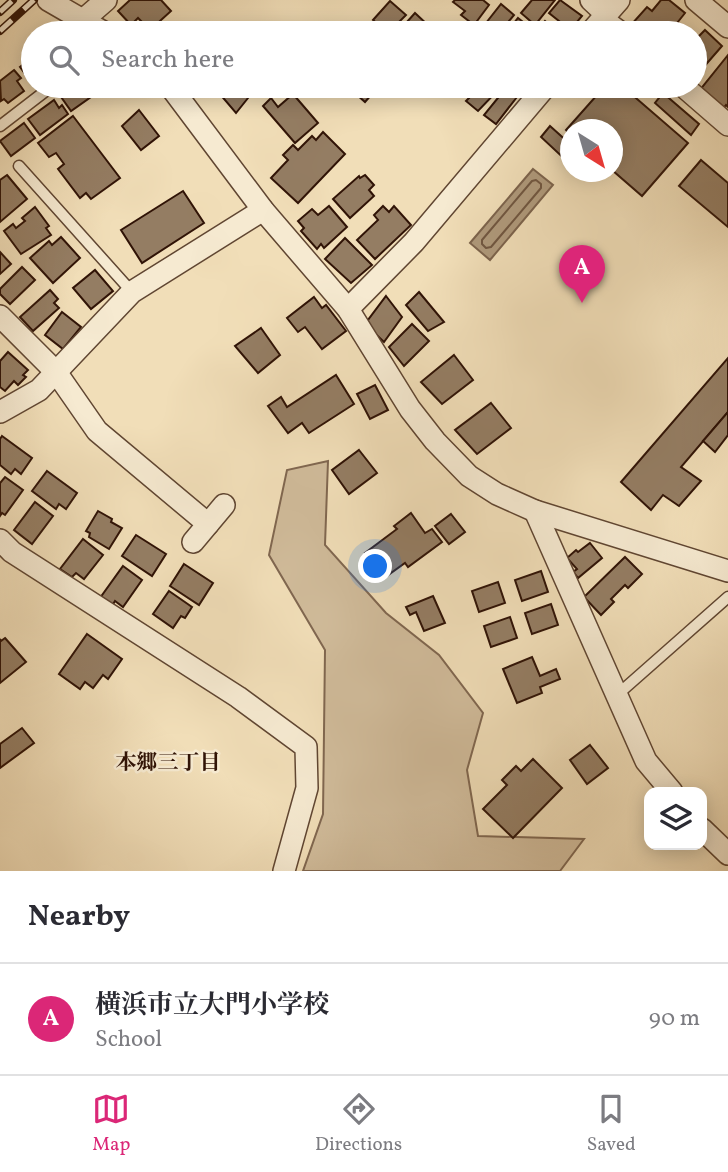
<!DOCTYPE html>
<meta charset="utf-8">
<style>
:root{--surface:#fff;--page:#f2f2f3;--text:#2b2b33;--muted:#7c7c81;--line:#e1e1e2;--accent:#db2777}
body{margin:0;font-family:Vollkorn,"Noto Serif JP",serif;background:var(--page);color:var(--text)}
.controls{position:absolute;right:21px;bottom:21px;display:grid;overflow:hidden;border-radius:14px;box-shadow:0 4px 18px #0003}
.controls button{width:63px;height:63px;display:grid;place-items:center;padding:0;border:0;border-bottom:2px solid var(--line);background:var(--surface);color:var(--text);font:35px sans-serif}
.compass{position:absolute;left:560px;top:119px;width:63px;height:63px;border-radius:50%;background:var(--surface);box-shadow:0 4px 18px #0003;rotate:143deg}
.you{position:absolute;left:376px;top:567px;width:24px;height:24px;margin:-18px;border:5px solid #fff;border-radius:50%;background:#1a73e8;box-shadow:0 0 0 10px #1a73e833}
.badge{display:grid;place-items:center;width:46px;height:46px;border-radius:50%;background:var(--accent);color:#fff;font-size:23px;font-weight:700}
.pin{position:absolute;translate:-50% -58px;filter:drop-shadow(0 2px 4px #0008)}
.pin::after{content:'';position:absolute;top:37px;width:24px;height:21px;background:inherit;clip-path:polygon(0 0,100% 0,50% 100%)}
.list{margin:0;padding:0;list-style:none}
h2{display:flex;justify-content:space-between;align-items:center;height:91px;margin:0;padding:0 28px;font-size:30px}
h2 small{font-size:23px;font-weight:400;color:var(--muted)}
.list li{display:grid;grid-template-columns:46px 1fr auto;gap:21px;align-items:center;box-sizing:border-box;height:112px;padding:0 28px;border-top:2px solid var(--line)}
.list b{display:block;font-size:26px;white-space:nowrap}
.list p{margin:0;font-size:23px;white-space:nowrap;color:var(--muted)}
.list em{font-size:23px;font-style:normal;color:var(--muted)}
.icon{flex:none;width:38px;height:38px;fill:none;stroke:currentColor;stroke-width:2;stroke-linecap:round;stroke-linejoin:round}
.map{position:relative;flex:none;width:728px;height:871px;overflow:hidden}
.search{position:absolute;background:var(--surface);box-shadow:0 4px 18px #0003;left:21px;right:21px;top:21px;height:77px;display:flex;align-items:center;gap:18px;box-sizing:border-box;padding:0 24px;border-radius:38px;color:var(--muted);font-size:26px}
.sheet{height:203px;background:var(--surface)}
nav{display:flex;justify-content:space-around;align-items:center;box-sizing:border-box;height:98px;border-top:2px solid var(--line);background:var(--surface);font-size:19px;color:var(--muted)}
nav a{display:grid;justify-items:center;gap:4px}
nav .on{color:var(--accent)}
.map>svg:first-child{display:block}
.green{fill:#d0bb9a;stroke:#806750;stroke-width:2}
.water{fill:#af997b;stroke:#7c634c;stroke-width:2}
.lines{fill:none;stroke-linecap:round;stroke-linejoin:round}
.shore{stroke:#705640;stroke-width:2}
.building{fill:#947d63;stroke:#301306;stroke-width:2}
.lane-casing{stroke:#604632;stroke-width:13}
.street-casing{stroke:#604632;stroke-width:24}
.lane{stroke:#f6ead1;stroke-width:10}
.street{stroke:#f6ead1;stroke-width:21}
.rail-casing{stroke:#301306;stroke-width:8}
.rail{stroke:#f6ead1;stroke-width:5;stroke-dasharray:16;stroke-linecap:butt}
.labels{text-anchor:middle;stroke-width:5;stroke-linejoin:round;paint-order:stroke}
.neighbourhood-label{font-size:21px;font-weight:bold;fill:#301306;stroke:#f6ead1}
</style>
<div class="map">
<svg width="728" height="871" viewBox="0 0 728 871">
<rect width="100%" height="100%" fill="#f1deb8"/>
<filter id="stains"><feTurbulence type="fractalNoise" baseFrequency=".00286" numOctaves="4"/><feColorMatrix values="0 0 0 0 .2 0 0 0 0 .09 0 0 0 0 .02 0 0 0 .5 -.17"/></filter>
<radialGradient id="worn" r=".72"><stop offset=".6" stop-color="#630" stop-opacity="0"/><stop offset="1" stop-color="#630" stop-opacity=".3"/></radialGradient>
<!-- green -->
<polygon class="green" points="328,461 325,545 386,613 439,655 483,713 467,770 478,836 584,839 560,871 303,871 323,814 325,650 269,555 287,470"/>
<!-- water -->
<polygon class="water" points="533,169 553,185 490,260 470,243"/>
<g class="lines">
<!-- shore -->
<polygon class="shore" points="536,180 541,184 541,188 491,247 486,248 482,244 482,240 532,181"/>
</g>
<!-- building -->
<g class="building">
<polygon points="130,0 161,0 171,11 150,30 138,18 131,25 118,11"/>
<polygon points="455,0 483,0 489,5 474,25 461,15 465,11 453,2"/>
<polygon points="532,0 555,0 535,25 521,13"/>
<polygon points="560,0 582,16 568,33 556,24 559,21 549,13"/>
<polygon points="661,0 669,0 685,13 669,33 640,33 631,25 647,7 652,11"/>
<polygon points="390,1 406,15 388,33 373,20"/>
<polygon points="501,4 514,15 499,33 486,23"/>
<polygon points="415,13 430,27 424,33 397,33"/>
<polygon points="518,18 532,29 528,33 506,33"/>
<polygon points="545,21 559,33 534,33"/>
<polygon points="705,30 722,46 695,77 695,36 697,38"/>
<polygon points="728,55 728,107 726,105 722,110 699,91"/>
<polygon points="33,57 33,85 20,67"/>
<polygon points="14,70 21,78 17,81 24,91 8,103 4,99 1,101 0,81"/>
<polygon points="71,86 93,86 98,92 71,111 59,94"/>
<polygon points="213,86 254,86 256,88 236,113"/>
<polygon points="347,86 379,86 365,102"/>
<polygon points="481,86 500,88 478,111 466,101"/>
<polygon points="605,86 622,86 688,143 642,196 612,170 612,130 570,130 570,134 566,130"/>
<polygon points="506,88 517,97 496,124 484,115"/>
<polygon points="663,93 699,124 691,135 655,103"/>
<polygon points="293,94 318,123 295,143 263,106 271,98 278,107"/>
<polygon points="54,100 59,108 62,105 68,114 40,135 28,119"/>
<polygon points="139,110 159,136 141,150 122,126"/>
<polygon points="73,116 120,178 91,199 86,193 80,198 58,169 64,164 56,153 49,157 38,143"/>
<polygon points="24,123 35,138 11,156 0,141"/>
<polygon points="550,126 570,144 570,164 541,137"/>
<polygon points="323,132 345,154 298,203 271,178 288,160 283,155 293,145 298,150 312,136 316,140"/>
<polygon points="701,160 728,183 728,227 679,186"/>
<polygon points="7,175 27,199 0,222 0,180"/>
<polygon points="365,175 374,185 369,190 374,196 350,218 333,199 359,176 360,178"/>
<polygon points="183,191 204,223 142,263 121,230"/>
<polygon points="329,206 347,227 324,248 321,244 317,249 301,231 304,228 298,221 312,209 318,215"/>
<polygon points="383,206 389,212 394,206 411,225 375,259 357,240 378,220 374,215"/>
<polygon points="35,207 49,226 46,228 51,235 21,254 4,231 13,224 16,228 25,221 22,218"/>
<polygon points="61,237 80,258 53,283 30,258 49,241 52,245"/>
<polygon points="345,238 372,265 351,283 325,259"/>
<polygon points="0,252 11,264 0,274"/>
<polygon points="22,267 35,280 10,304 0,294 0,289"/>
<polygon points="95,270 113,291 91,309 73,288"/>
<polygon points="50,290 58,299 54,303 59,308 33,331 20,317"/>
<polygon points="419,292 444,322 428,331 406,305"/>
<polygon points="386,296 402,317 384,342 365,324"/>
<polygon points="314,297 322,308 326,305 346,331 322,349 305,327 298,332 287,318"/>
<polygon points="62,312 81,327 63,349 45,335"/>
<polygon points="412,324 429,341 404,366 389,347"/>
<polygon points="261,328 280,355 258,373 235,346"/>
<polygon points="8,352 28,370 23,375 26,377 18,385 14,381 5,391 0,387 0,361"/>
<polygon points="454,355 473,380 442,404 421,382"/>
<polygon points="728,358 728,412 681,467 701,481 679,506 663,495 651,510 621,482"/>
<polygon points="336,375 354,404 309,433 302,423 288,433 268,406 281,397 287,407"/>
<polygon points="375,385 388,410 370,419 357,394"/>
<polygon points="491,403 511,428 477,454 455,430"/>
<polygon points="728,412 728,435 715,452 703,441"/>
<polygon points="2,436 32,458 21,474 15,469 11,474 0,465 0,439"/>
<polygon points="359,450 377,473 349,494 332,470"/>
<polygon points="47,471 77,493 66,509 59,504 56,509 32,491"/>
<polygon points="5,477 23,490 5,515 2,513 0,516 0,483"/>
<polygon points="35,502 53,516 32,544 14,530"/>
<polygon points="98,511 112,519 111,522 122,528 109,549 89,537 90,533 86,531"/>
<polygon points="411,513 425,533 432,529 442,542 408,567 405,563 384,578 365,553 397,529 394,526"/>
<polygon points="451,514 465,532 449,544 435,526"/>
<polygon points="136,535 166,554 152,576 122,556"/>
<polygon points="83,539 103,555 84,579 76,573 72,577 60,569"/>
<polygon points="590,543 602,558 578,578 573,572 577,569 567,558 576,550 578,552"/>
<polygon points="625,557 642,574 628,588 625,585 611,599 614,602 601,615 584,597"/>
<polygon points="184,564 213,583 199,605 170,586"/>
<polygon points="123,566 142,580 123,607 115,601 112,606 100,598"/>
<polygon points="541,571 548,592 522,601 515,580"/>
<polygon points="498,582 505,603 479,612 472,591"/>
<polygon points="169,591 192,607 185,618 181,616 173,628 153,614"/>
<polygon points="433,596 445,623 424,631 416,612 410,615 406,607"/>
<polygon points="551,604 558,625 532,634 525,613"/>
<polygon points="510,617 517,638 491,647 484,626"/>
<polygon points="87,634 122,659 108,679 103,675 93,688 85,682 80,689 59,674"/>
<polygon points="5,638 26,662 0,683 0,639 1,641"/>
<polygon points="532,657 540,676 556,669 560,679 540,687 542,693 517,703 503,669"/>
<polygon points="22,728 34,743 0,768 0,744"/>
<polygon points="590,745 608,768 587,784 570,760"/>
<polygon points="533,759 562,788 513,838 483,809 507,785 502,780 516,766 521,771"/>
</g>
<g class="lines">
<defs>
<g id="lane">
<polyline points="0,126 52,86"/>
<polyline points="19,166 132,292"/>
<polyline points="617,695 728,597"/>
</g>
<g id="street">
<polyline points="48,0 105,33"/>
<polyline points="591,0 606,14"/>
<polyline points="696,0 728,27"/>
<polyline points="602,19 621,33"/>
<polyline points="83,20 106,0"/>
<polyline points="590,33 619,0"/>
<polyline points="170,86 263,210 348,309 410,409 435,441 469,476 497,494 535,511 728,571"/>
<polyline points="683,86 728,125"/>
<polyline points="348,309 414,242 546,86"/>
<polyline points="0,316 56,372 97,431 208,524"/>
<polyline points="0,412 39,390 132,292 263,210"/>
<polyline points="535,511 646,761 672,792"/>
<polyline points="0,540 12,552 238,697 306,747 307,788 284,871"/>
<polyline points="193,542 224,505"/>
<polyline points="702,829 728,854"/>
</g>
</defs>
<!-- lane casing -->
<use href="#lane" class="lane-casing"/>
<!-- street casing -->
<use href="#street" class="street-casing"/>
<!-- lane -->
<use href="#lane" class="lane"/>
<!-- street -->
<use href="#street" class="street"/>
<defs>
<g id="rail">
<polyline points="0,12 13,0"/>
<polyline points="0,31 34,0"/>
</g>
</defs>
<!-- rail casing -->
<use href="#rail" class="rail-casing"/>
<!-- rail -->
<use href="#rail" class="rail"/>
</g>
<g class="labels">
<!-- neighbourhood labels -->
<g class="neighbourhood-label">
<text x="168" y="769">本郷三丁目</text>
</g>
</g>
<rect width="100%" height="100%" filter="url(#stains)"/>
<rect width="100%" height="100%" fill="url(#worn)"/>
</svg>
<div class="controls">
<button><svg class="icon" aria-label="layers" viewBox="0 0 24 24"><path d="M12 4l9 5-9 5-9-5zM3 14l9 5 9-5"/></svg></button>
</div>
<svg class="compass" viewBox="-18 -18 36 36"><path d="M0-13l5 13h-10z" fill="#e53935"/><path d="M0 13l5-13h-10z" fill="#7c7c81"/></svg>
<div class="you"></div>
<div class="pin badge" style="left:582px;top:303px">A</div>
<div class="search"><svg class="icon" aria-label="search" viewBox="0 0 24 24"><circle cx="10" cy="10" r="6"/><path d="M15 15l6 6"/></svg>Search here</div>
</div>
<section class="sheet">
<h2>Nearby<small></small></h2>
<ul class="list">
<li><span class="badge">A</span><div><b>横浜市立大門小学校</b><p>School</p></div><em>90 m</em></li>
</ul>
</section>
<nav>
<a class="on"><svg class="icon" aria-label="map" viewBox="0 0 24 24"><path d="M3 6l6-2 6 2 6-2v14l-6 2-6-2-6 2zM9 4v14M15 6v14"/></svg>Map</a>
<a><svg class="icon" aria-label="directions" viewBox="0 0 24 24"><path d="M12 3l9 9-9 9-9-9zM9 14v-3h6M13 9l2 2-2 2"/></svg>Directions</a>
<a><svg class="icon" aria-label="saved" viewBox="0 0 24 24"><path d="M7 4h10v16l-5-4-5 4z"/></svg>Saved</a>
</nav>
